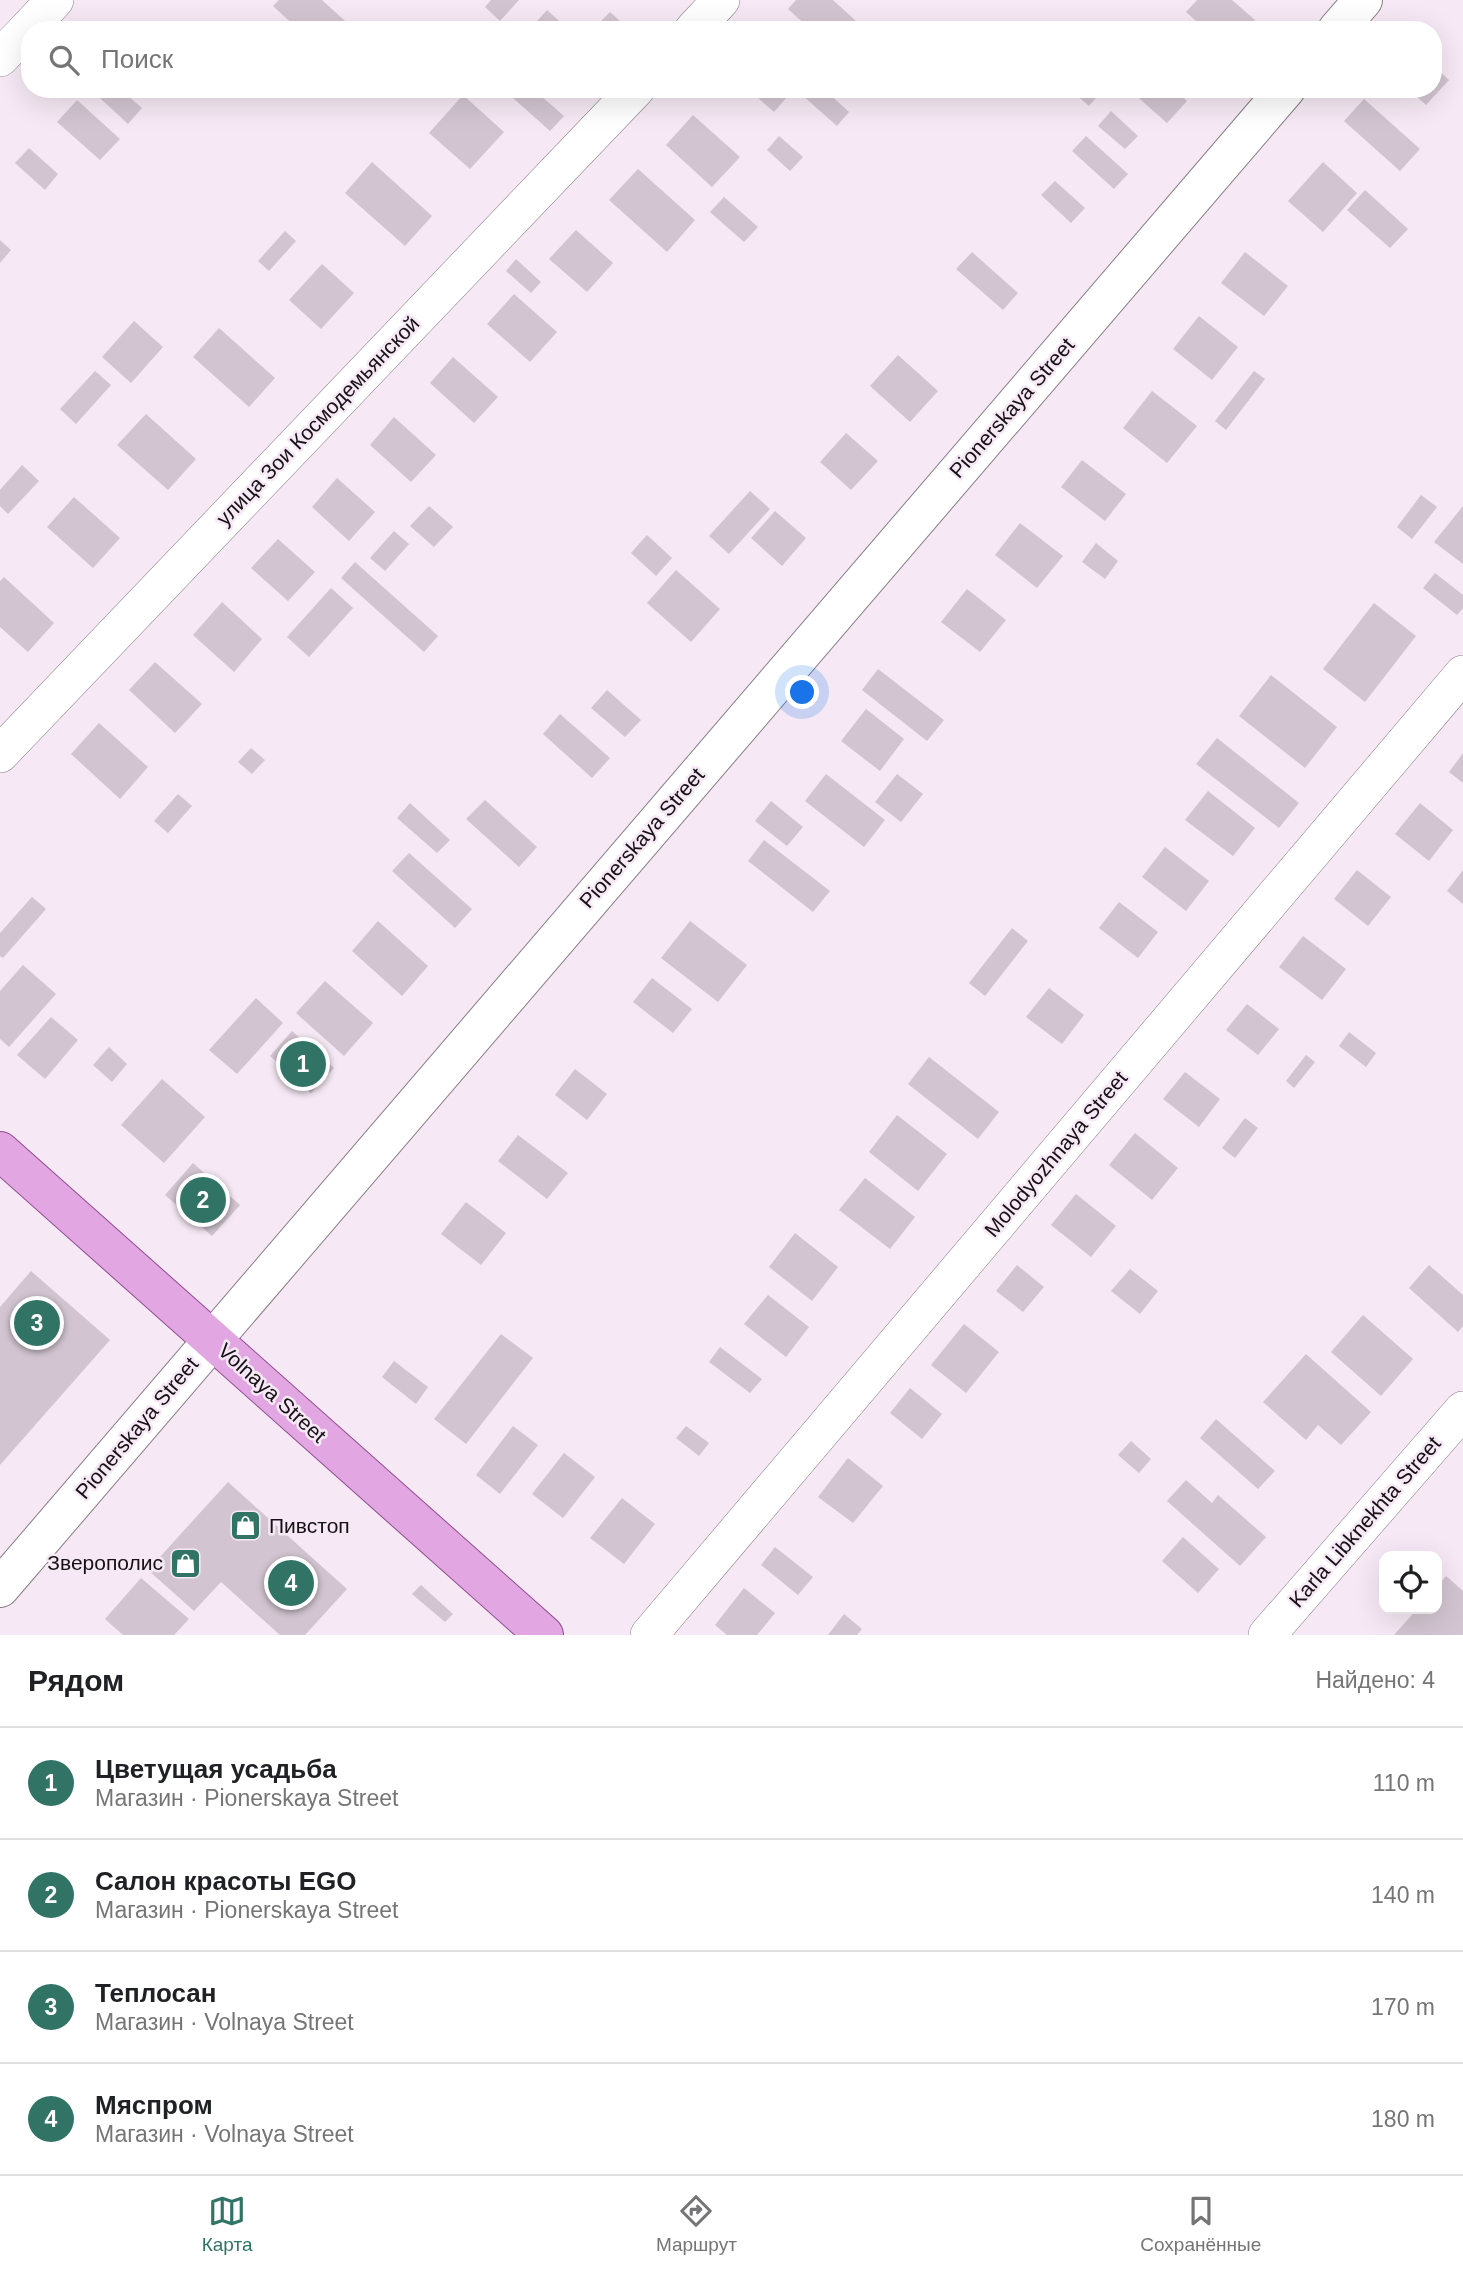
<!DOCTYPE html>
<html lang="ru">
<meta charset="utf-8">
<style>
:root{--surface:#fff;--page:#f2f2f2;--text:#202124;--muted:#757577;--line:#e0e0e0;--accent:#317466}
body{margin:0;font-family:Helvetica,sans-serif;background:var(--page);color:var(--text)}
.controls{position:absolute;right:21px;bottom:21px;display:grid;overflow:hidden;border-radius:14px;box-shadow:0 7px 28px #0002}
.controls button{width:63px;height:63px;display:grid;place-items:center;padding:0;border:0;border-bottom:2px solid var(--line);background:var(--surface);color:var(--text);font:35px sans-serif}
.you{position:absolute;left:803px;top:693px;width:24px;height:24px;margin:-18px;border:5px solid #fff;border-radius:50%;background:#1a73e8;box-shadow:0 0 0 10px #1a73e833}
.badge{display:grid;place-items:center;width:46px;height:46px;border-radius:50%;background:var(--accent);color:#fff;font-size:23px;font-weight:700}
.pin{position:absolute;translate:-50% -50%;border:4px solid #fff;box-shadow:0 2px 7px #0006}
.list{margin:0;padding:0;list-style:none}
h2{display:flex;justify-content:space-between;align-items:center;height:91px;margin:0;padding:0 28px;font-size:30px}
h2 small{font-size:23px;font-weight:400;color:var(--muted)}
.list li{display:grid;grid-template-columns:46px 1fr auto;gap:21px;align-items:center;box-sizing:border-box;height:112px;padding:0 28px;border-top:2px solid var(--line)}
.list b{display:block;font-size:26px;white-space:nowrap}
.list p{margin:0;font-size:23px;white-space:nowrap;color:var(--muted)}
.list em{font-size:23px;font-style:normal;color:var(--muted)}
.icon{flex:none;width:38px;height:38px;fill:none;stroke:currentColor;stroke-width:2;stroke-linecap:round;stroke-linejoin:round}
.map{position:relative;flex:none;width:1463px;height:1635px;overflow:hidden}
.search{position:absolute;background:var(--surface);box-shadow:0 7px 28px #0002;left:21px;right:21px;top:21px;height:77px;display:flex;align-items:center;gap:18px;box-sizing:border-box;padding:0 24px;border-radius:28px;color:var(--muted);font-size:26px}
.sheet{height:539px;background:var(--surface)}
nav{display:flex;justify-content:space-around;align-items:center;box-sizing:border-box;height:98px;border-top:2px solid var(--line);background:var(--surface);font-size:19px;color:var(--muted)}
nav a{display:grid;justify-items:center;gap:4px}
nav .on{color:var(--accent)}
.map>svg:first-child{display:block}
.building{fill:#d2c5d1}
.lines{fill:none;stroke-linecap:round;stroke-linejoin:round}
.street-casing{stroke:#887d87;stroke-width:38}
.secondary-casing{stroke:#887d87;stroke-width:40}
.primary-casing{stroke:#8e4c8e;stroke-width:40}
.street{stroke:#fff;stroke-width:37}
.secondary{stroke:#fff;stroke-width:38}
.primary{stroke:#e2a6e2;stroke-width:38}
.labels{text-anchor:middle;stroke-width:5;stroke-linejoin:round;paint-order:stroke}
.street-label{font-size:21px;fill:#151115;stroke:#f6e9f5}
.poi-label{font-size:21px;fill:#151115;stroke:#f6e9f5;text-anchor:start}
</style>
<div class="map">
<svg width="1463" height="1635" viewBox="0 0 1463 1635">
<rect width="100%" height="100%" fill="#f6e9f5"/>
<!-- building -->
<g class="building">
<polygon points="279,0 322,0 355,30 299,30 273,6"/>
<polygon points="491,0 519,0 500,21 485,7"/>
<polygon points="796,0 833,0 856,21 849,30 811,30 788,9"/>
<polygon points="1197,0 1232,0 1255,20 1247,30 1206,30 1186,12"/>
<polygon points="547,10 569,30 529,30"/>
<polygon points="610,12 630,30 598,30 595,27"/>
<polygon points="1433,65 1449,80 1426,105 1408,89 1433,89"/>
<polygon points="108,89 120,89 142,108 128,124 100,98"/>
<polygon points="521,89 533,89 564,116 550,131 513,98"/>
<polygon points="748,89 794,89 774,112"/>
<polygon points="808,89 824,89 849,112 837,126 802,95"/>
<polygon points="1074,89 1104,89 1089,106 1072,91"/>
<polygon points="1136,89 1174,89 1187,101 1167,123 1133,93"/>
<polygon points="463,95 504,132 470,169 429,133"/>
<polygon points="1364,99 1420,149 1400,171 1344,121"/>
<polygon points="77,100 120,139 100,160 57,122"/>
<polygon points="1111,111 1138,136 1125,149 1098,126"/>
<polygon points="693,115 740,157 712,187 666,145"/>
<polygon points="779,136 803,157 790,171 767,150"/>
<polygon points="1086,136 1128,174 1114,189 1072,151"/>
<polygon points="29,148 58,174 45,190 15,163"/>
<polygon points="372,162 432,216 405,246 345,193"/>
<polygon points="1323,162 1357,193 1323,232 1288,201"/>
<polygon points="638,169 695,220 667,252 609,200"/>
<polygon points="1055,181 1085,208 1071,223 1041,195"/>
<polygon points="1365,190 1408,229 1390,248 1347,210"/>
<polygon points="724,197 758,227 744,242 710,212"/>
<polygon points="576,230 613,263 587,292 549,259"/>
<polygon points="285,231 296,241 269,271 258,261"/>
<polygon points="0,240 11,250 0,263"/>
<polygon points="972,252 1018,293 1003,310 956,269"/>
<polygon points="1245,252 1288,286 1264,316 1221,283"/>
<polygon points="516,259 541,282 531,293 506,271"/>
<polygon points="322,264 354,293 321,329 289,300"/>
<polygon points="514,294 557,332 530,362 487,324"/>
<polygon points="1199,316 1238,347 1212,380 1173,349"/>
<polygon points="134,321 163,347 131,383 102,357"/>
<polygon points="219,328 275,378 249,407 193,357"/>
<polygon points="898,355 938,391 910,422 870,386"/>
<polygon points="453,357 498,397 474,423 430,383"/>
<polygon points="95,371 111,385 76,424 60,409"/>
<polygon points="1254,371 1265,379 1226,430 1215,421"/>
<polygon points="1152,391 1197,426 1167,463 1123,428"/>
<polygon points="146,414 196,459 168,490 117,445"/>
<polygon points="394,417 436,455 411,482 370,445"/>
<polygon points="846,433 878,461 851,490 820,462"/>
<polygon points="1082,460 1126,494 1105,521 1061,487"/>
<polygon points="22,465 39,481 8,514 0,506 0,490"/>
<polygon points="337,478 375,512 349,541 312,507"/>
<polygon points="750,491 770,509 729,554 709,536"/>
<polygon points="1421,495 1437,507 1412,539 1397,527"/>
<polygon points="74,497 120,538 93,568 47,527"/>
<polygon points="429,506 453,527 434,547 410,526"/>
<polygon points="1463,506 1463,564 1434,542"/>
<polygon points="775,511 806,538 782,566 751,538"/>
<polygon points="1020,523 1063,556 1037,588 995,555"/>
<polygon points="394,531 409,544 385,571 370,558"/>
<polygon points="647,535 672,558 656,576 631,553"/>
<polygon points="278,539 315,572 288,601 251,568"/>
<polygon points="1096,543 1118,561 1105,579 1082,562"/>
<polygon points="355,562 438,636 424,652 341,578"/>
<polygon points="676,570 720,609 691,642 647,603"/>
<polygon points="1435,573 1463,595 1463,608 1457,615 1423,588"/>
<polygon points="4,577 54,623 28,652 0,627 0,581"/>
<polygon points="331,588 353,608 309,657 287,637"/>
<polygon points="967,589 1006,620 980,652 941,622"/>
<polygon points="222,602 262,639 234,672 193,635"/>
<polygon points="1374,603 1416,636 1365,702 1323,669"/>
<polygon points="155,662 202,704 175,733 129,690"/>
<polygon points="878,669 944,720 927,741 862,690"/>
<polygon points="1271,675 1337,727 1305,768 1239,716"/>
<polygon points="607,690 641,720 625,737 591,708"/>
<polygon points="866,709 904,739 880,771 841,741"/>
<polygon points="560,714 610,758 592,778 543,734"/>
<polygon points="99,723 148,767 120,799 71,754"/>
<polygon points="1217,738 1299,803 1279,828 1196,764"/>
<polygon points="251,748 265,760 252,774 238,762"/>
<polygon points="1463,753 1463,783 1449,772"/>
<polygon points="826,774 885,820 864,847 805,801"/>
<polygon points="897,774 923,794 901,822 875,802"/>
<polygon points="1208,791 1255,828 1233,856 1185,820"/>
<polygon points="178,794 192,806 168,833 154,821"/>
<polygon points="485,800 537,847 519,867 466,819"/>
<polygon points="771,801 803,827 787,846 755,821"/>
<polygon points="410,803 450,840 437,853 397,818"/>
<polygon points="1420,803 1453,830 1429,861 1395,834"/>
<polygon points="764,840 830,891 813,912 748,861"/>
<polygon points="1165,847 1209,881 1186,911 1142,877"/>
<polygon points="409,853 472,909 455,928 392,871"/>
<polygon points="1357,870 1391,897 1368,926 1334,899"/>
<polygon points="1463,870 1463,904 1447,891"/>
<polygon points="32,897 46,909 3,958 0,956 0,933"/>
<polygon points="1119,902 1158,932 1138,958 1099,928"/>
<polygon points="378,921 428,966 402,996 352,951"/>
<polygon points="690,921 747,965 718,1002 661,958"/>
<polygon points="1012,928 1028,941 985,996 969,983"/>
<polygon points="1303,936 1346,969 1322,1000 1279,967"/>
<polygon points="23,965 56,994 9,1047 0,1039 0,991"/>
<polygon points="652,978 692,1009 673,1033 633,1002"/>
<polygon points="325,981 373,1023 344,1056 296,1013"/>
<polygon points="1049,988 1084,1015 1062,1044 1026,1017"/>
<polygon points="256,998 283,1023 237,1074 209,1050"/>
<polygon points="1247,1004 1279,1029 1258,1055 1226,1030"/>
<polygon points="51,1017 78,1040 45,1079 17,1055"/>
<polygon points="292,1031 334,1068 311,1093 270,1056"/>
<polygon points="1349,1032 1376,1053 1366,1067 1339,1046"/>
<polygon points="109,1047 127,1064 112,1082 93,1065"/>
<polygon points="1306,1055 1315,1062 1294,1088 1286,1081"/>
<polygon points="929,1057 999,1112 978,1139 908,1084"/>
<polygon points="575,1069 607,1094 587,1120 555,1095"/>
<polygon points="1185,1072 1220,1099 1199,1127 1163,1099"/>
<polygon points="162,1079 205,1117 164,1163 121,1125"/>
<polygon points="897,1115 947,1154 918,1191 869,1152"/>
<polygon points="1245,1118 1258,1128 1235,1158 1222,1148"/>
<polygon points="1135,1133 1178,1168 1152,1200 1109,1165"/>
<polygon points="518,1135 568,1173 547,1199 498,1161"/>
<polygon points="193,1163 240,1205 212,1236 165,1195"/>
<polygon points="865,1178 915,1217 890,1249 839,1210"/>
<polygon points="1076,1194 1116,1226 1091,1257 1051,1225"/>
<polygon points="466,1202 506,1233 481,1265 441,1234"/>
<polygon points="795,1233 838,1267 812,1301 769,1267"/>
<polygon points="1017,1265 1044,1287 1023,1312 996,1291"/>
<polygon points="1429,1265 1463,1295 1463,1326 1458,1332 1409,1288"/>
<polygon points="1130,1269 1158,1291 1140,1314 1111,1291"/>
<polygon points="31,1271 110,1340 0,1465 0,1307"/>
<polygon points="768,1295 809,1327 786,1357 744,1324"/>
<polygon points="1363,1315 1413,1359 1381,1396 1331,1352"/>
<polygon points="964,1324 999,1352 966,1393 931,1365"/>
<polygon points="501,1334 533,1358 466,1444 434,1419"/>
<polygon points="720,1347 762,1379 750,1393 709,1362"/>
<polygon points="1306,1354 1371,1412 1341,1445 1318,1425 1306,1440 1263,1402"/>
<polygon points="394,1361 428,1387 416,1404 382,1377"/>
<polygon points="910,1388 942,1414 922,1439 890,1413"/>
<polygon points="1216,1419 1275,1471 1258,1489 1200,1438"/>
<polygon points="513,1426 538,1445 500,1494 476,1475"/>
<polygon points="686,1426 709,1443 699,1456 676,1438"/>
<polygon points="1131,1441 1151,1459 1139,1473 1118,1455"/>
<polygon points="564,1453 595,1477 563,1518 532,1494"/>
<polygon points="848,1458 883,1486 853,1523 818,1497"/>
<polygon points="1186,1480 1212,1503 1218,1495 1266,1537 1240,1566 1167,1501"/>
<polygon points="228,1482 347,1589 305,1635 280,1635 221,1582 194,1611 148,1570"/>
<polygon points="622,1498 655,1524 624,1564 590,1538"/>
<polygon points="1183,1537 1219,1569 1198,1593 1162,1561"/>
<polygon points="775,1547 813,1577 798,1595 761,1565"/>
<polygon points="1446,1576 1463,1591 1463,1635 1394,1635 1417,1609 1437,1609 1437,1587"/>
<polygon points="141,1578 189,1619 174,1635 123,1635 105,1619"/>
<polygon points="421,1585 453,1614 445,1622 412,1594"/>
<polygon points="744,1588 775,1613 757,1635 727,1635 715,1625"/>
<polygon points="844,1614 862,1629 857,1635 828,1635"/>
</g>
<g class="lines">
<defs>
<g id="street">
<polyline points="693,30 721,0"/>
<polyline points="0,58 55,0"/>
<polyline points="0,754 636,89"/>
<polyline points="649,1635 1463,674"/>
<polyline points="1267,1635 1463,1410"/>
</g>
<g id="secondary">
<polyline points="1337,30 1363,0"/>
<polyline points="0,1588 1286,89"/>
</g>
<polyline id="primary" points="0,1151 544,1635"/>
</defs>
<!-- street casing -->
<use href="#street" class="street-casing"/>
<!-- secondary casing -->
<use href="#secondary" class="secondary-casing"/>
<!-- primary casing -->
<use href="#primary" class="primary-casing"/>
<!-- street -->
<use href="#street" class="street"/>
<!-- secondary -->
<use href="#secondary" class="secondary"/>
<!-- primary -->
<use href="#primary" class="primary"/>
</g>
<!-- icons -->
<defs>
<symbol id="shop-square" viewBox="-11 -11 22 22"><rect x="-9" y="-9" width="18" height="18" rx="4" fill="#317466" stroke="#f6e9f5"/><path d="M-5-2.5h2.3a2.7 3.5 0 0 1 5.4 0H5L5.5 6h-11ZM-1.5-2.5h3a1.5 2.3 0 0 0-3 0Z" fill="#fff"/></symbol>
</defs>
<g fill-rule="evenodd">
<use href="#shop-square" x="228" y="1508" width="35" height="35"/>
<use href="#shop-square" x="168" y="1546" width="35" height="35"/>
</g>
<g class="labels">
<!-- street labels -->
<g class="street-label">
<text transform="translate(1012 408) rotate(-49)" y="7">Pionerskaya Street</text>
<text transform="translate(318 421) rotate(-46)" y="7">улица Зои Космодемьянской</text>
<text transform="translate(642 838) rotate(-49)" y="7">Pionerskaya Street</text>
<text transform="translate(1056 1154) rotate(-50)" y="7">Molodyozhnaya Street</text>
<text transform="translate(272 1393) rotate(42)" y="7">Volnaya Street</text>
<text transform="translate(137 1428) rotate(-50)" y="7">Pionerskaya Street</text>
<text transform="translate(1365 1522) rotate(-49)" y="7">Karla Libknekhta Street</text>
</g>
<!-- poi labels -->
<g class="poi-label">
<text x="269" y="1533">Пивстоп</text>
<text x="163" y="1570" text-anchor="end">Зверополис</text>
</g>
</g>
</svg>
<div class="controls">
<button><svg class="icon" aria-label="locate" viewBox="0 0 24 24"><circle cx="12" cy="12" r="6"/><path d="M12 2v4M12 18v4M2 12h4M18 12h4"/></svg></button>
</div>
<div class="you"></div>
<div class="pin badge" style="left:303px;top:1064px">1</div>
<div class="pin badge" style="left:203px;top:1200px">2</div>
<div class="pin badge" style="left:37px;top:1323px">3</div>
<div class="pin badge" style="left:291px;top:1583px">4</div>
<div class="search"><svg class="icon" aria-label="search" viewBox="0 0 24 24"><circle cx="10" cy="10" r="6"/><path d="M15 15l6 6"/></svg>Поиск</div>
</div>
<section class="sheet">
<h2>Рядом<small>Найдено: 4</small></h2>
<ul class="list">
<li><span class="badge">1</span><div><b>Цветущая усадьба</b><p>Магазин · Pionerskaya Street</p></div><em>110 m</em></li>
<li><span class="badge">2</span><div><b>Салон красоты EGO</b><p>Магазин · Pionerskaya Street</p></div><em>140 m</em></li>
<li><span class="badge">3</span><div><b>Теплосан</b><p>Магазин · Volnaya Street</p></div><em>170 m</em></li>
<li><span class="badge">4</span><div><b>Мяспром</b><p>Магазин · Volnaya Street</p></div><em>180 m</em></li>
</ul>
</section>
<nav>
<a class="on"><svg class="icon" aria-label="map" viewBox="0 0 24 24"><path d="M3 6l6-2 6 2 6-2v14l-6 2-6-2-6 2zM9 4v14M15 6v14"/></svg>Карта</a>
<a><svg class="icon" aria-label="directions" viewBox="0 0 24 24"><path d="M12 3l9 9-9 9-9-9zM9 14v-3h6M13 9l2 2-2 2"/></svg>Маршрут</a>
<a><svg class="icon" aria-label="saved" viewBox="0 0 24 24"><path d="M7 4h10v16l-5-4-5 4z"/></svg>Сохранённые</a>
</nav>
